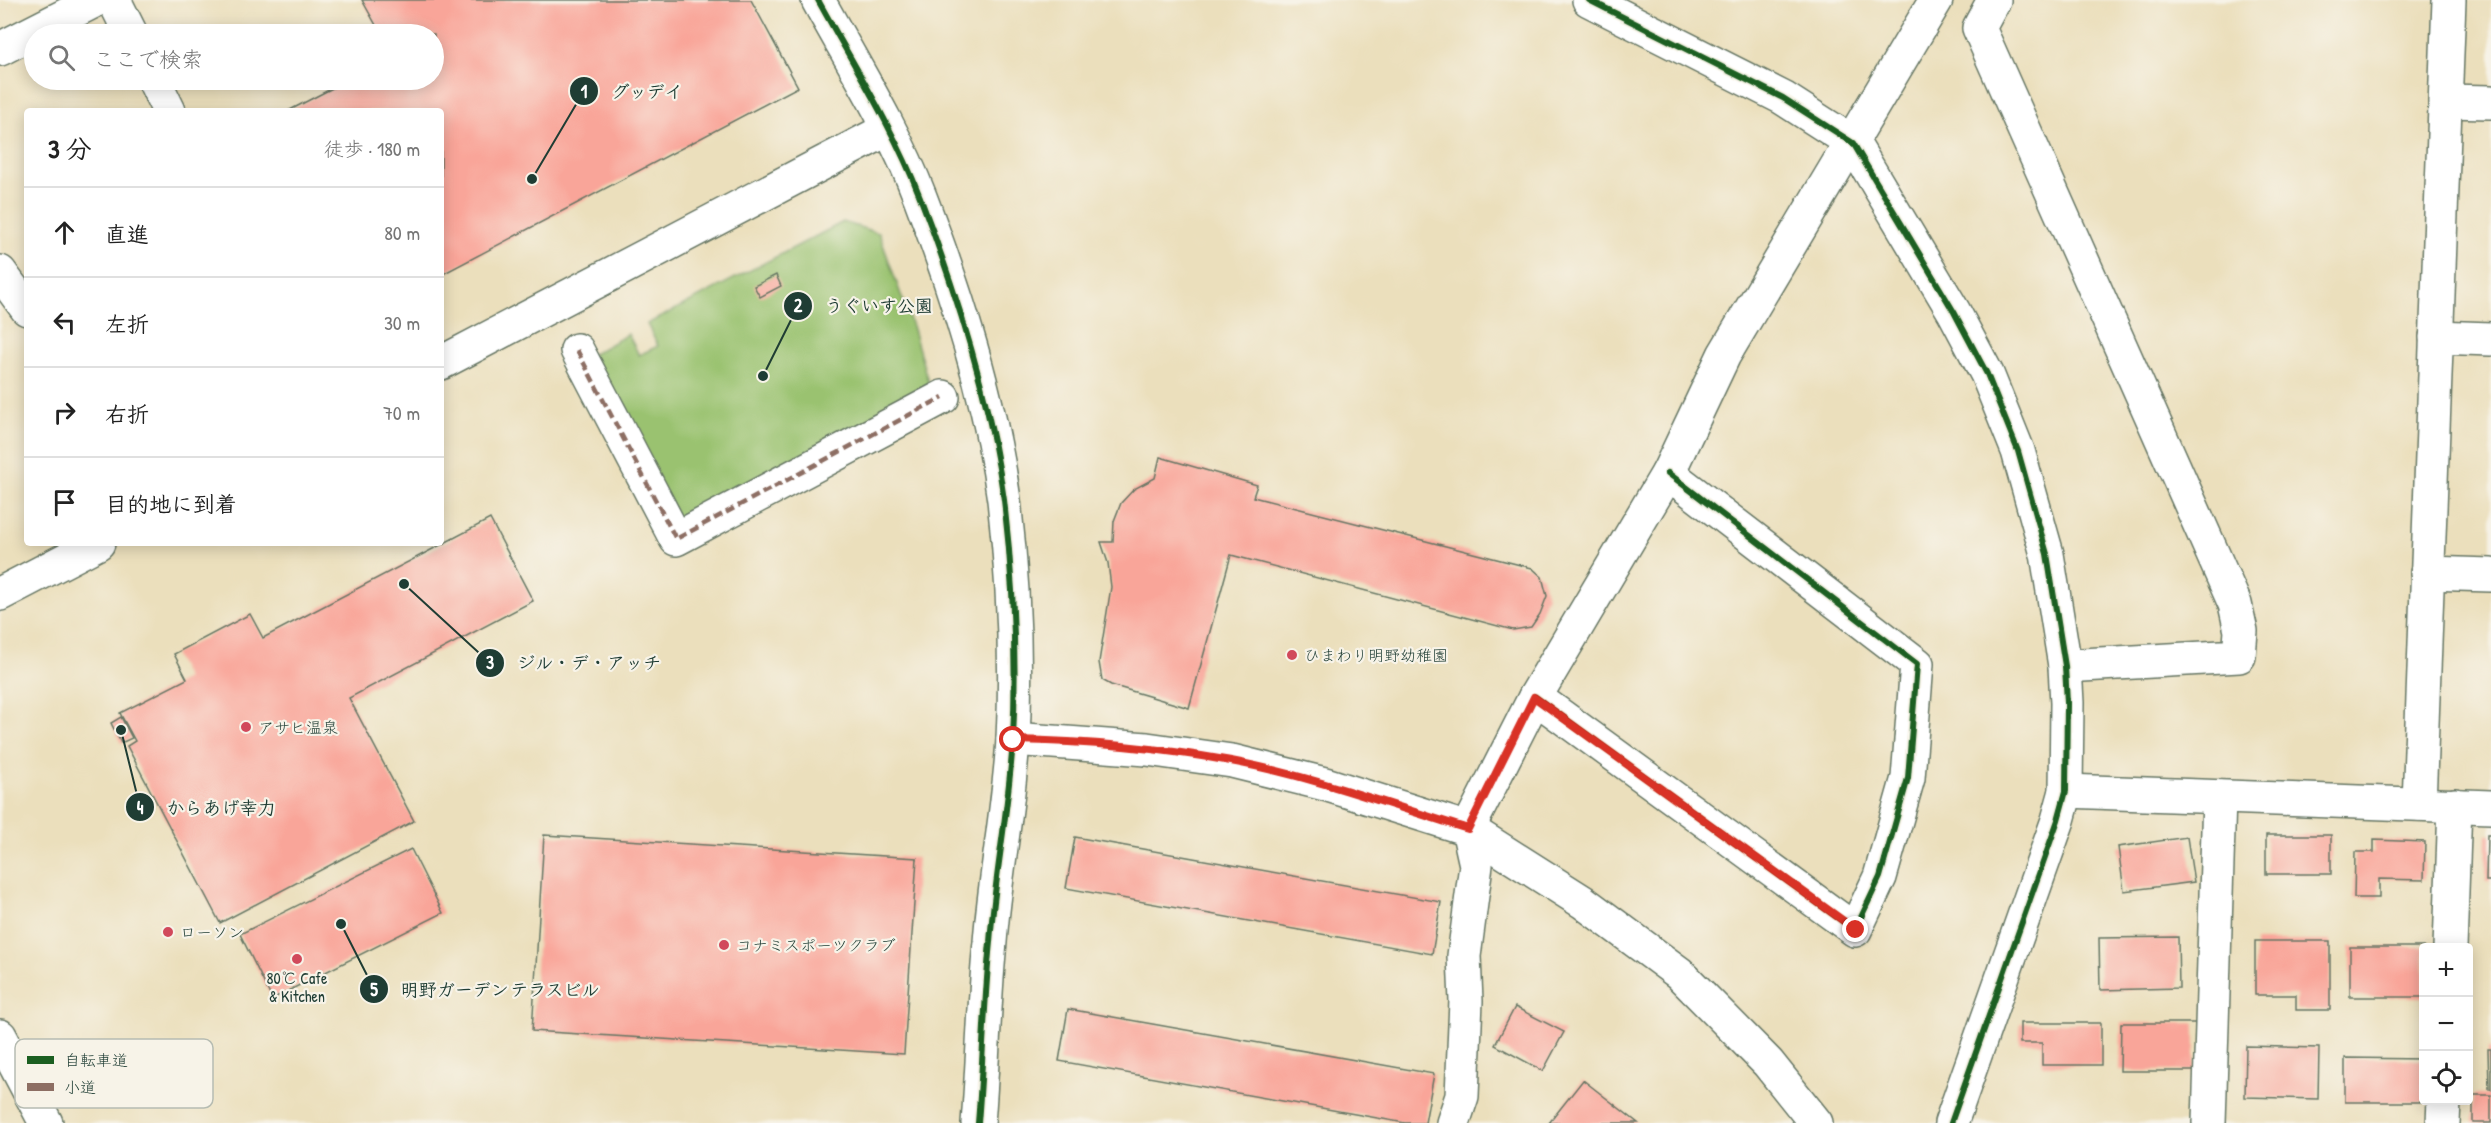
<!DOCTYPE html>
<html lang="ja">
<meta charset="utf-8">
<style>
:root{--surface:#fff;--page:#f2f2f2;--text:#222;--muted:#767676;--line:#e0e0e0}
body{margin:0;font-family:"Patrick Hand","Klee One",sans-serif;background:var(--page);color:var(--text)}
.controls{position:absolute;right:18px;bottom:18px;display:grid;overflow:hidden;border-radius:6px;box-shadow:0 3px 15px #0003}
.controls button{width:54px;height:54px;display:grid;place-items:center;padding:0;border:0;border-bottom:2px solid var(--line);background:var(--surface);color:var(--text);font:30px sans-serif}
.stop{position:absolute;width:18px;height:18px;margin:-14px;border:4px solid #d93025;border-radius:50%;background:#fff}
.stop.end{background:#d93025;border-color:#fff;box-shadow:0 2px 6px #0008}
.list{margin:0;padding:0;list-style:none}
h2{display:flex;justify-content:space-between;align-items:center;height:78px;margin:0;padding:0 24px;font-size:26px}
h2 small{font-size:20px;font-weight:400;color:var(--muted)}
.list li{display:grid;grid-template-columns:39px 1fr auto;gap:18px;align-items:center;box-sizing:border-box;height:90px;padding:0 24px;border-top:2px solid var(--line)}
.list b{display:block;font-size:22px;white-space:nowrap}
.list em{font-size:20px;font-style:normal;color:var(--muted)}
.icon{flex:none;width:33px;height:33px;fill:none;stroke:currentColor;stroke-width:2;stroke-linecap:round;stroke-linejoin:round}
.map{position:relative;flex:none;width:2491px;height:1123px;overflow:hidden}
.search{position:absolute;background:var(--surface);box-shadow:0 3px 15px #0003;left:24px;top:24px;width:420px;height:66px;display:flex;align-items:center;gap:15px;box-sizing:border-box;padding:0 21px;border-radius:33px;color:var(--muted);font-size:22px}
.panel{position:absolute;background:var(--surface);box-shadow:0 3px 15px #0003;left:24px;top:108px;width:420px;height:438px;border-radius:6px}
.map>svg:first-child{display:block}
.green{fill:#9ac26f;stroke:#5c8052;stroke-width:1.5}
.building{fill:#f9a599}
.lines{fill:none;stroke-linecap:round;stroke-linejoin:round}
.minor-casing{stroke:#667664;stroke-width:36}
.minor{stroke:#fff;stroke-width:33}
.quiet{stroke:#8d6e63;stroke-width:4.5;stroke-dasharray:9 4.5;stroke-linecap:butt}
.cycleway-casing{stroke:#f7f3e8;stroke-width:10}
.cycleway{stroke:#1b5e20;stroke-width:6}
.route{stroke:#d93025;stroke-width:8}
.poi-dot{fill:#d1495b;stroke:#f7f3e8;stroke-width:2}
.labels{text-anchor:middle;stroke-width:4.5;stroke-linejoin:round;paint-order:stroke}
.poi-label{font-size:16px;fill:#1f3d34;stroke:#f7f3e8;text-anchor:start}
.key{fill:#f7f3e8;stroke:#b6bcb2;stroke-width:1.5}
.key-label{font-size:16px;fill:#1f3d34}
.leader{fill:none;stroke:#1f3d34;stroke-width:2}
.callout-dot{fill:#1f3d34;stroke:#f7f3e8;stroke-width:2}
.mark-label{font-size:18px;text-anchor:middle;font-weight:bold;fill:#fff}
.callout-label{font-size:18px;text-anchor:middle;font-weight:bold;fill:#1f3d34;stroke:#f7f3e8;stroke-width:4.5;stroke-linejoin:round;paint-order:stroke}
</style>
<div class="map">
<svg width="2491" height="1123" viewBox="0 0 2491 1123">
<rect width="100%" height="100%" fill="#f7f3e8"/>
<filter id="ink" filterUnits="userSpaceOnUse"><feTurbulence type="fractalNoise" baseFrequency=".0167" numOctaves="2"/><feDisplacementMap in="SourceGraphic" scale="12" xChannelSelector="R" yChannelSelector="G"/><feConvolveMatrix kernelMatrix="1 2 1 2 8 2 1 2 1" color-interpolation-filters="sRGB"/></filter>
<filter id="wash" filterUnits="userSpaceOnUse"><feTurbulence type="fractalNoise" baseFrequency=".008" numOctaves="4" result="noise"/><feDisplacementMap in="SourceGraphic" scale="24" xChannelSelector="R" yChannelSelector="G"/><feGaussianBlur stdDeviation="1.35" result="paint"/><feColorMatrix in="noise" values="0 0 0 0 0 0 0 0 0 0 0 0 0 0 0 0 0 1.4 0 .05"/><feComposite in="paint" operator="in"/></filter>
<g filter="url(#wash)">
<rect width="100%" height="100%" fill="#ebdfbc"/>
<!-- green -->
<polygon class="green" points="843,222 879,233 912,326 932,395 679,528 589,356 628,334 639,355 658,346 647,324"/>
<g id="blocks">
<!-- building -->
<g class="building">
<polygon points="362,0 751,0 798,87 441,275 441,111 288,111 348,80 434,80 434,34 381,34"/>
<polygon points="776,275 781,286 760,297 754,286"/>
<polygon points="1160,457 1257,485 1253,497 1532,568 1542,577 1547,596 1540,614 1531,627 1513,630 1231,555 1189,708 1111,685 1102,680 1099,662 1111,587 1108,563 1101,542 1113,542 1114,521 1121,503 1134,489 1155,478"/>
<polygon points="490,519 533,601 349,698 414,821 220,923 127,746 135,741 120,713 187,679 174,654 250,614 263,638"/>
<polygon points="121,717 132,738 121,743 111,723"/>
<polygon points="544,835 917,858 904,1054 532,1031"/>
<rect x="2266" y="835" width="65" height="39"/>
<polygon points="2487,835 2491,835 2491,881 2486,881"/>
<polygon points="1075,837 1441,902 1432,954 1066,888"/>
<polygon points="2187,837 2194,882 2124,891 2118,847"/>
<polygon points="2374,840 2425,842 2424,880 2379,879 2379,898 2354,898 2355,852 2374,852"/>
<polygon points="411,849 443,913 272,999 240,934"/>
<polygon points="2178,937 2179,988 2100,990 2099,938"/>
<polygon points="2255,941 2330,941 2330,1010 2296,1010 2296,995 2255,995"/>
<rect x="2350" y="947" width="74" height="50"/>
<polygon points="1515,1007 1564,1032 1543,1071 1495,1045"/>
<polygon points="1068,1009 1434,1074 1425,1123 1405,1123 1059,1061"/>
<polygon points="2020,1023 2101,1023 2101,1065 2042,1065 2042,1043 2020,1043"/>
<polygon points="2121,1023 2195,1023 2195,1071 2120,1071"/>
<polygon points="2246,1046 2319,1048 2318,1099 2245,1097"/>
<polygon points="2488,1049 2491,1049 2491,1089 2489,1089"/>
<polygon points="2345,1058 2424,1059 2423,1102 2345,1102"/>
<polygon points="1583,1080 1638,1123 1549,1123"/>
<rect x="2473" y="1095" width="18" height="28"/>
</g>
</g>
</g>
<g filter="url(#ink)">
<use href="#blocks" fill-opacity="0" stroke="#667664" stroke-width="1.5"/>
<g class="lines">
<defs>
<g id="minor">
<polyline points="114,0 131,34"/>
<path d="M818,0C853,64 894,129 920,197C957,294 990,397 1004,500C1013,578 1017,661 1013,739C1009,807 995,875 990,942C984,1003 983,1063 978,1123"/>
<polyline points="1589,0 1783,98 1853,143 1954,312 1987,374 2018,451 2047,554 2065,666 2067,703 2066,791 2058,820 1951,1123"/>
<polyline points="1994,0 1979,28 2235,604 2241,631 2239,656 2065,666"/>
<polyline points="0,49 96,0"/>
<polyline points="154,80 169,111"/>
<polyline points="2445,101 2491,102"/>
<polyline points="0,272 27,309"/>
<polyline points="2436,337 2491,339"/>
<polyline points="577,350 676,539 943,397"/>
<polyline points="441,363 888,129"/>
<polyline points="2427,573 2491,575"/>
<polyline points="0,594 98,543"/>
<polyline points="1535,697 1855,930 1880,877 1908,778 1917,664 1668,473"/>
<polyline points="1013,739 1147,749 1232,761 1325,784 1468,829 1583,902 1679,973 1768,1063 1816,1123"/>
<polyline points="2066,791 2491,807"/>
<polyline points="2419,804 2449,0"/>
<polyline points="2450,948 2455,805"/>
<polyline points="0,1036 46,1123"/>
<polyline points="1453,1123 1462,1096 1466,1001 1464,956 1476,865 1468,829 1535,697 1668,473 1724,355 1936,0"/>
<polyline points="2209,1123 2219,797"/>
<polyline points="2443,1123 2444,1100"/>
</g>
</defs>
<!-- minor casing -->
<use href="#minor" class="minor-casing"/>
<!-- minor -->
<use href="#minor" class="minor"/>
<!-- quiet -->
<polyline class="quiet" points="577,350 676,539 943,397"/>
<defs>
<g id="cycleway">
<path d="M818,0C853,64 894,129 920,197C957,294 990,397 1004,500C1013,578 1017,661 1013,739C1009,807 995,875 990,942C984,1003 983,1063 978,1123"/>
<polyline points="1589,0 1783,98 1853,143 1954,312 1987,374 2018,451 2047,554 2065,666 2067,703 2066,791 2058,820 1951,1123"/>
<polyline points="1535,697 1855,930 1880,877 1908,778 1917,664 1668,473"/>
</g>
</defs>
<!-- cycleway casing -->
<use href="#cycleway" class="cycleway-casing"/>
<!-- cycleway -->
<use href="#cycleway" class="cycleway"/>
</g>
</g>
<g class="lines" filter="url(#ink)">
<!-- route -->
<path class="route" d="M1013,740C1085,741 1160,748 1231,761C1311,776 1390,805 1468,829L1534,697L1856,930"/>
</g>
<!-- markers -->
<g class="poi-dot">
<circle cx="1292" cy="655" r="6"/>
<circle cx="246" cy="727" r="6"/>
<circle cx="168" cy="932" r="6"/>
<circle cx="724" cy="945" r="6"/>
<circle cx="297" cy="959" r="6"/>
</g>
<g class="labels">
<!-- poi labels -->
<g class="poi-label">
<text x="1304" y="661">ひまわり明野幼稚園</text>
<text x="258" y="733">アサヒ温泉</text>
<text x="180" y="938">ローソン</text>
<text x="736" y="951">コナミスポーツクラブ</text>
<text x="297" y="984" text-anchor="middle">80℃ Cafe<tspan x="297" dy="18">&amp; Kitchen</tspan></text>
</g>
</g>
<!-- legend -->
<rect x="15" y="1039" width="198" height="69" rx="9" class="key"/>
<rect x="27" y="1056" width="27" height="8" fill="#1b5e20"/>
<rect x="27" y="1083" width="27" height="8" fill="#8d6e63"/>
<g class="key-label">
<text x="64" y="1066">自転車道</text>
<text x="64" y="1093">小道</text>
</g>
<!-- callouts -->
<path class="leader" d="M532 179L584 91M763 376L798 306M404 584L490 663M121 730L140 807M341 924L374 989"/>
<g class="callout-dot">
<circle cx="532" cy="179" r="6"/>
<circle cx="763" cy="376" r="6"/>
<circle cx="404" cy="584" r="6"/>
<circle cx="121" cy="730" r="6"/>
<circle cx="341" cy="924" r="6"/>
<circle cx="584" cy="91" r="15"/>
<circle cx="798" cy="306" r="15"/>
<circle cx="490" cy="663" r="15"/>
<circle cx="140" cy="807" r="15"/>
<circle cx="374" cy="989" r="15"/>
</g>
<g class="mark-label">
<text x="584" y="98">1</text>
<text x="798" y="312">2</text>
<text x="490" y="669">3</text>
<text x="140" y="814">4</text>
<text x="374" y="996">5</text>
</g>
<g class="callout-label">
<text x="647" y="98">グッデイ</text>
<text x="879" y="312">うぐいす公園</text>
<text x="589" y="669">ジル・デ・アッチ</text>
<text x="221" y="814">からあげ幸力</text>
<text x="500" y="996">明野ガーデンテラスビル</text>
</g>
</svg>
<div class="controls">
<button>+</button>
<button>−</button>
<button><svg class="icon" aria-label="locate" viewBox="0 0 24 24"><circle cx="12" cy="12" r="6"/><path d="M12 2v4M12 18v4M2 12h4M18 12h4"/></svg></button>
</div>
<div class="stop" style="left:1013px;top:740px"></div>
<div class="stop end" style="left:1856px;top:930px"></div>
<div class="search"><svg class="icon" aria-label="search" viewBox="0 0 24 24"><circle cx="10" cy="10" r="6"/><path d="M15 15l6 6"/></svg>ここで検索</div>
<section class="panel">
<h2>3 分<small>徒歩 · 180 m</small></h2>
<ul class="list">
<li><svg class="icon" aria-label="ahead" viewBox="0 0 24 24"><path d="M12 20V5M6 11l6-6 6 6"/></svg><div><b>直進</b></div><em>80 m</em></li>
<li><svg class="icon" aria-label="left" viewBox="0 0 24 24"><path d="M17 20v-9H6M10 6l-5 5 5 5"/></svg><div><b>左折</b></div><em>30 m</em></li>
<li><svg class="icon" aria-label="right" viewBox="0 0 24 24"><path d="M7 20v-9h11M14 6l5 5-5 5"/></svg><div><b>右折</b></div><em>70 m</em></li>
<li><svg class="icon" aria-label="arrive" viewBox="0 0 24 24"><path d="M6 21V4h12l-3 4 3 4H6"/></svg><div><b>目的地に到着</b></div></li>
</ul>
</section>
</div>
